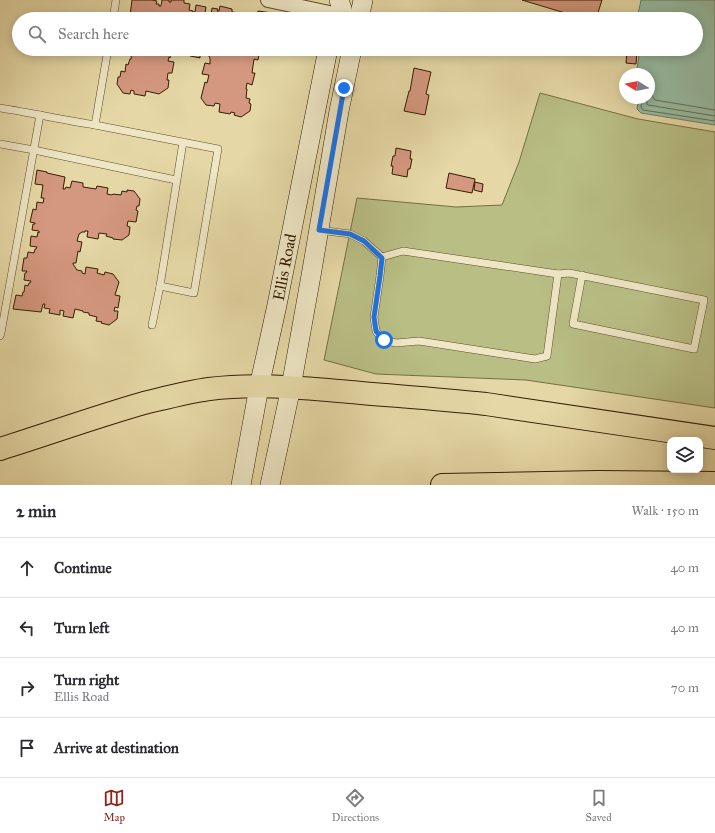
<!DOCTYPE html>
<meta charset="utf-8">
<style>
:root{--surface:#fff;--page:#f7f7f7;--text:#2b2b33;--muted:#7c7c81;--line:#e1e1e2;--accent:#8f2418}
body{margin:0;font-family:"IM FELL Great Primer",serif;background:var(--page);color:var(--text)}
.controls{position:absolute;right:12px;bottom:12px;display:grid;overflow:hidden;border-radius:8px;box-shadow:0 2px 10px #0003}
.controls button{width:36px;height:36px;display:grid;place-items:center;padding:0;border:0;border-bottom:1px solid var(--line);background:var(--surface);color:var(--text);font:20px sans-serif}
.compass{position:absolute;left:619px;top:68px;width:36px;height:36px;border-radius:50%;background:var(--surface);box-shadow:0 2px 10px #0003;rotate:280deg}
.stop{position:absolute;width:12px;height:12px;margin:-9px;border:3px solid #1a73e8;border-radius:50%;background:#fff}
.stop.end{background:#1a73e8;border-color:#fff;box-shadow:0 1px 4px #0008}
.list{margin:0;padding:0;list-style:none}
h2{display:flex;justify-content:space-between;align-items:center;height:52px;margin:0;padding:0 16px;font-size:17px}
h2 small{font-size:13px;font-weight:400;color:var(--muted)}
.list li{display:grid;grid-template-columns:26px 1fr auto;gap:12px;align-items:center;box-sizing:border-box;height:60px;padding:0 16px;border-top:1px solid var(--line)}
.list b{display:block;font-size:15px;white-space:nowrap}
.list p{margin:0;font-size:13px;white-space:nowrap;color:var(--muted)}
.list em{font-size:13px;font-style:normal;color:var(--muted)}
.icon{flex:none;width:22px;height:22px;fill:none;stroke:currentColor;stroke-width:2;stroke-linecap:round;stroke-linejoin:round}
.map{position:relative;flex:none;width:715px;height:485px;overflow:hidden}
.search{position:absolute;background:var(--surface);box-shadow:0 2px 10px #0003;left:12px;right:12px;top:12px;height:44px;display:flex;align-items:center;gap:10px;box-sizing:border-box;padding:0 14px;border-radius:22px;color:var(--muted);font-size:15px}
.sheet{height:292px;background:var(--surface)}
nav{display:flex;justify-content:space-around;align-items:center;box-sizing:border-box;height:56px;border-top:1px solid var(--line);background:var(--surface);font-size:11px;color:var(--muted)}
nav a{display:grid;justify-items:center;gap:2px}
nav .on{color:var(--accent)}
.map>svg:first-child{display:block}
.green{fill:#b8be84;stroke:#766e42}
.water{fill:#97bba2;stroke:#6f7c62}
.lines{fill:none;stroke-linecap:round;stroke-linejoin:round}
.shore{stroke:#666c52;stroke-width:1}
.building{fill:#d4977f;stroke:#341d01}
.service-casing{stroke:#604c2a;stroke-width:8}
.minor-casing{stroke:#604c2a;stroke-width:16}
.secondary-casing{stroke:#341d01;stroke-width:20}
.motorway-casing{stroke:#341d01;stroke-width:24}
.service{stroke:#eee6c5;stroke-width:7}
.minor{stroke:#eee6c5;stroke-width:14}
.secondary{stroke:#eee6c5;stroke-width:19}
.motorway{stroke:#e5d8a6;stroke-width:22}
.route{stroke:#1a73e8;stroke-width:5}
.labels{text-anchor:middle;stroke-width:3;stroke-linejoin:round;paint-order:stroke}
.street-label{font-size:16px;fill:#341d01;stroke:#eee6c5}
</style>
<div class="map">
<svg width="715" height="485" viewBox="0 0 715 485">
<rect width="100%" height="100%" fill="#e5d8a6"/>
<filter id="stains"><feTurbulence type="fractalNoise" baseFrequency=".005" numOctaves="4"/><feColorMatrix values="0 0 0 0 .2 0 0 0 0 .09 0 0 0 0 .02 0 0 0 .5 -.17"/></filter>
<radialGradient id="worn" r=".72"><stop offset=".6" stop-color="#630" stop-opacity="0"/><stop offset="1" stop-color="#630" stop-opacity=".3"/></radialGradient>
<!-- green -->
<polygon class="green" points="540,93 638,119 715,132 715,408 526,380 376,374 324,360 357,198 456,207 502,205 519,162"/>
<!-- water -->
<polygon class="water" points="641,0 715,0 715,125 641,113 637,109 639,98 649,98 649,74 639,74 637,69 640,49 696,49 696,19 637,19"/>
<g class="lines">
<!-- shore -->
<g class="shore">
<path d="M649,88C652,92 652,97 655,100L715,110"/>
<polyline points="642,98 641,107 643,110 715,121"/>
<polyline points="647,98 647,104 648,105 715,116"/>
</g>
</g>
<!-- building -->
<g class="building">
<polygon points="132,0 152,0 157,1 156,4 159,4 159,6 161,6 162,0 169,0 169,2 171,2 171,0 184,0 184,3 190,4 189,10 193,11 193,12 195,12 196,5 206,7 205,13 209,13 209,15 211,15 212,8 218,9 217,11 219,11 220,6 232,9 232,12 240,13 239,19 241,19 138,19 138,18 130,16"/>
<polygon points="522,0 602,0 596,19 585,19"/>
<polygon points="258,11 272,13 271,19 243,19 244,17 256,19"/>
<polygon points="126,49 176,49 171,52 170,58 169,57 168,61 174,62 172,73 168,73 167,80 169,80 168,88 159,94 146,91 145,96 134,94 134,91 131,90 130,94 123,93 117,84 118,77 120,77 121,71 125,72 126,64 128,65 130,59 131,59 132,50"/>
<polygon points="179,49 260,49 258,60 254,59 252,73 255,73 252,85 247,83 246,89 247,89 246,98 250,99 249,103 251,104 250,111 241,117 234,115 235,113 231,112 230,114 219,112 220,104 215,103 214,106 206,105 201,98 205,82 207,83 209,75 202,74 205,63 210,64 210,58 208,55 200,53 200,58 190,56 190,54 178,51"/>
<polygon points="627,51 637,52 636,64 626,63"/>
<polygon points="414,68 431,72 426,94 429,95 425,115 404,111 409,91 410,91"/>
<polygon points="396,148 411,151 410,159 412,159 410,169 408,169 407,177 392,174 393,166 391,166 393,156 395,156"/>
<polygon points="37,170 47,172 47,173 65,177 63,189 65,189 66,187 70,188 72,181 83,183 83,187 96,189 97,186 108,188 107,194 112,195 113,194 121,195 122,191 127,192 127,190 134,191 140,199 139,206 137,206 136,210 138,211 136,222 128,221 127,226 130,227 129,235 122,240 113,239 113,238 106,236 107,234 99,233 98,239 87,237 88,231 85,231 85,232 82,232 79,234 77,241 82,242 80,252 78,251 76,263 73,263 73,264 77,270 82,271 82,273 85,274 86,267 98,269 97,273 104,275 105,272 113,274 119,282 115,295 120,296 118,308 115,307 114,311 118,311 117,319 109,325 101,323 102,322 96,321 97,317 89,315 89,313 83,312 83,311 75,309 73,318 63,316 64,311 60,310 60,315 49,313 50,309 44,308 45,304 43,304 41,312 13,309 16,295 22,296 23,292 24,292 25,285 28,286 29,283 30,283 31,281 24,280 25,273 26,273 27,271 22,271 24,258 27,258 28,252 34,253 35,249 36,249 37,247 30,246 31,236 37,237 38,232 39,233 39,231 32,230 33,224 35,224 35,223 30,222 33,209 36,210 37,202 43,203 44,198 41,198 43,185 35,184"/>
<polygon points="449,173 475,179 472,193 446,188"/>
<polygon points="475,182 483,184 482,192 474,190"/>
</g>
<g class="lines">
<defs>
<g id="service">
<polyline points="113,19 116,0"/>
<polyline points="108,49 95,125 218,149 194,293 160,286 183,142"/>
<path d="M0,108C32,113 63,120 95,125"/>
<polyline points="0,144 34,150 176,180"/>
<polyline points="319,230 350,234 364,241 382,257 380,276 374,317 376,331 383,340 396,343 419,341 535,359 547,356 558,274 403,251 382,257"/>
<polyline points="558,274 569,273 704,300 694,349 573,324 582,275"/>
<polyline points="152,325 160,286"/>
<polyline points="0,336 1,333 40,115"/>
</g>
<polyline id="minor" points="268,0 334,14"/>
<g id="secondary">
<polyline points="339,0 342,9 344,19"/>
<polyline points="359,19 363,0"/>
<polyline points="241,485 259,387 277,305 328,49"/>
<polyline points="270,485 291,387 312,270 339,111 352,49"/>
</g>
<g id="motorway">
<path d="M0,449C48,434 95,417 144,403C165,398 187,392 209,389C256,383 303,388 350,392C395,396 440,399 486,404L715,438"/>
<polyline points="442,485 598,482 715,483"/>
</g>
</defs>
<!-- service casing -->
<use href="#service" class="service-casing"/>
<!-- minor casing -->
<use href="#minor" class="minor-casing"/>
<!-- secondary casing -->
<use href="#secondary" class="secondary-casing"/>
<!-- motorway casing -->
<use href="#motorway" class="motorway-casing"/>
<!-- service -->
<use href="#service" class="service"/>
<!-- minor -->
<use href="#minor" class="minor"/>
<!-- secondary -->
<use href="#secondary" class="secondary"/>
<!-- motorway -->
<use href="#motorway" class="motorway"/>
</g>
<g class="lines">
<!-- route -->
<polyline class="route" points="344,88 319,230 350,234 364,241 382,258 380,276 374,317 376,331 384,340"/>
</g>
<g class="labels">
<!-- street labels -->
<g class="street-label">
<text transform="translate(284 267) rotate(-79)" y="6">Ellis Road</text>
</g>
</g>
<rect width="100%" height="100%" filter="url(#stains)"/>
<rect width="100%" height="100%" fill="url(#worn)"/>
</svg>
<div class="controls">
<button><svg class="icon" aria-label="layers" viewBox="0 0 24 24"><path d="M12 4l9 5-9 5-9-5zM3 14l9 5 9-5"/></svg></button>
</div>
<svg class="compass" viewBox="-18 -18 36 36"><path d="M0-13l5 13h-10z" fill="#e53935"/><path d="M0 13l5-13h-10z" fill="#7c7c81"/></svg>
<div class="stop" style="left:384px;top:340px"></div>
<div class="stop end" style="left:344px;top:88px"></div>
<div class="search"><svg class="icon" aria-label="search" viewBox="0 0 24 24"><circle cx="10" cy="10" r="6"/><path d="M15 15l6 6"/></svg>Search here</div>
</div>
<section class="sheet">
<h2>2 min<small>Walk · 150 m</small></h2>
<ul class="list">
<li><svg class="icon" aria-label="ahead" viewBox="0 0 24 24"><path d="M12 20V5M6 11l6-6 6 6"/></svg><div><b>Continue</b></div><em>40 m</em></li>
<li><svg class="icon" aria-label="left" viewBox="0 0 24 24"><path d="M17 20v-9H6M10 6l-5 5 5 5"/></svg><div><b>Turn left</b></div><em>40 m</em></li>
<li><svg class="icon" aria-label="right" viewBox="0 0 24 24"><path d="M7 20v-9h11M14 6l5 5-5 5"/></svg><div><b>Turn right</b><p>Ellis Road</p></div><em>70 m</em></li>
<li><svg class="icon" aria-label="arrive" viewBox="0 0 24 24"><path d="M6 21V4h12l-3 4 3 4H6"/></svg><div><b>Arrive at destination</b></div></li>
</ul>
</section>
<nav>
<a class="on"><svg class="icon" aria-label="map" viewBox="0 0 24 24"><path d="M3 6l6-2 6 2 6-2v14l-6 2-6-2-6 2zM9 4v14M15 6v14"/></svg>Map</a>
<a><svg class="icon" aria-label="directions" viewBox="0 0 24 24"><path d="M12 3l9 9-9 9-9-9zM9 14v-3h6M13 9l2 2-2 2"/></svg>Directions</a>
<a><svg class="icon" aria-label="saved" viewBox="0 0 24 24"><path d="M7 4h10v16l-5-4-5 4z"/></svg>Saved</a>
</nav>
